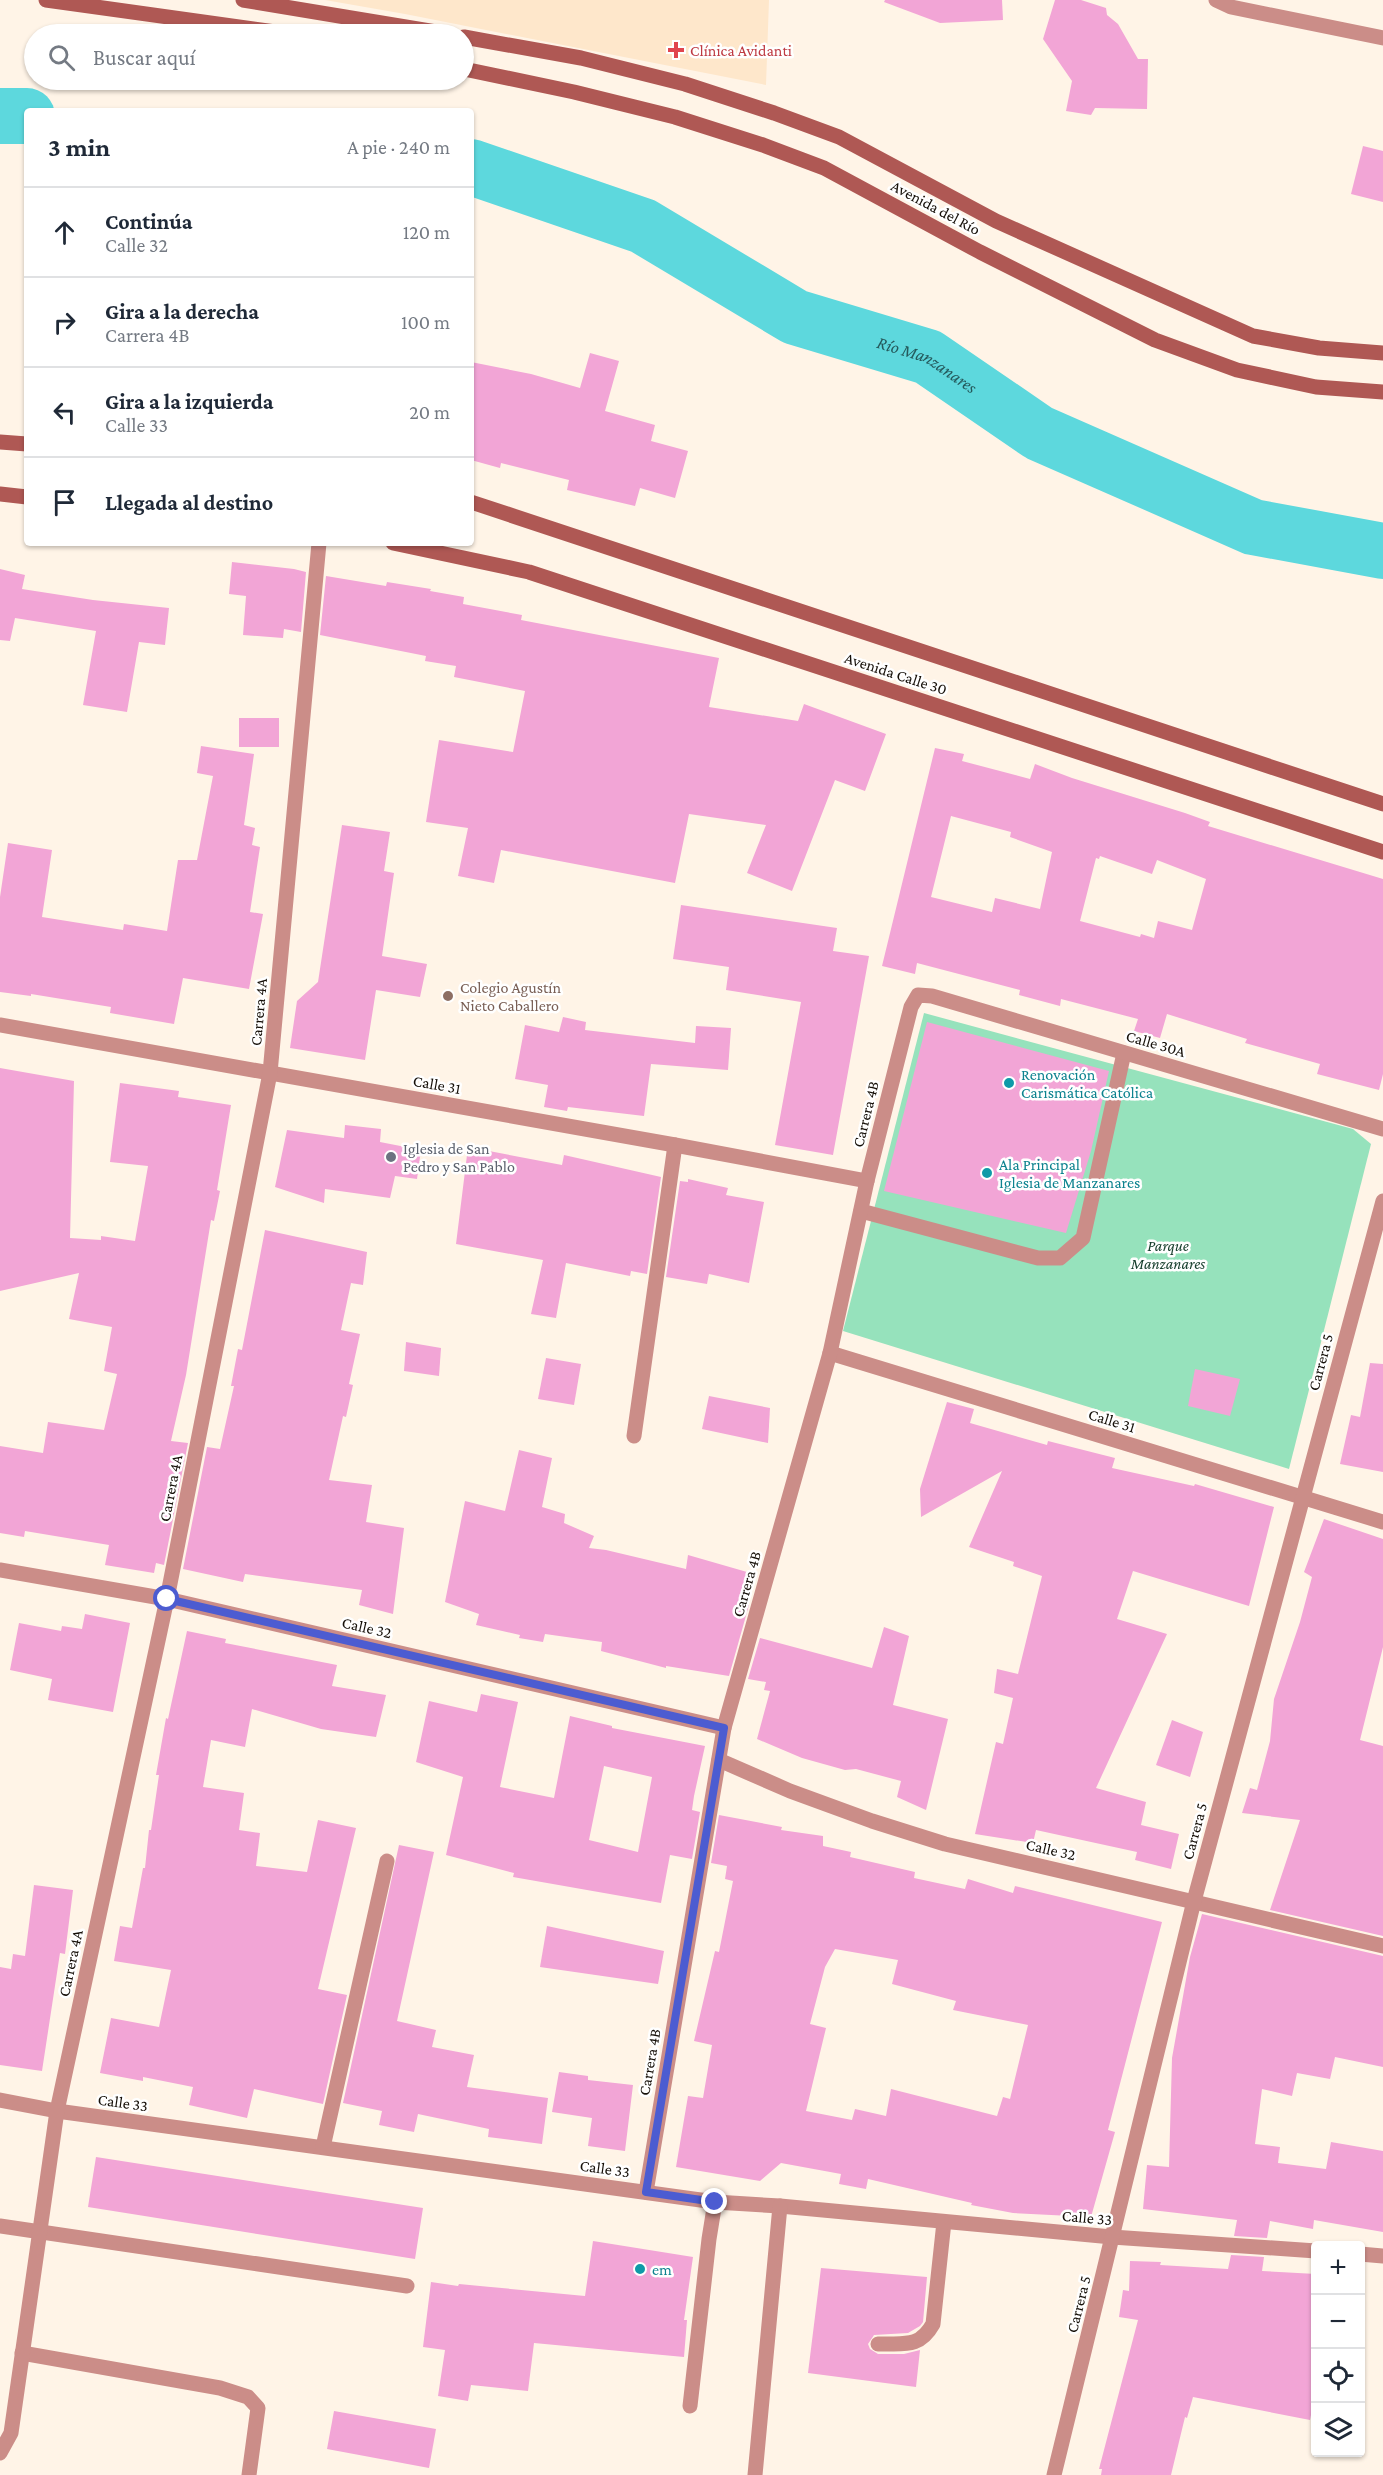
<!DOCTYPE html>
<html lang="es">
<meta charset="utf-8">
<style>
:root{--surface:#fff;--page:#f2f2f3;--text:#1f2937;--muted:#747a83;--line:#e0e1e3}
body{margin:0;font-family:"Crimson Pro",serif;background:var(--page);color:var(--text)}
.controls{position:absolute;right:18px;bottom:18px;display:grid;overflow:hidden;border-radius:6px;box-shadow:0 2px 4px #0004}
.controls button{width:54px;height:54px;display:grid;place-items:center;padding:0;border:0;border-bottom:2px solid var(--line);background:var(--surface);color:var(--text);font:30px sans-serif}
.stop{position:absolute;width:18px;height:18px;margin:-14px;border:4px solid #4c5cd1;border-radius:50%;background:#fff}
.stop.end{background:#4c5cd1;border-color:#fff;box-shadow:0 2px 6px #0008}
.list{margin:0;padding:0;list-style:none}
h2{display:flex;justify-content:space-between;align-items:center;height:78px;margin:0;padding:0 24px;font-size:26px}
h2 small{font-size:20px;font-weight:400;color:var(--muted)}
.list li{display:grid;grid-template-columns:39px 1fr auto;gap:18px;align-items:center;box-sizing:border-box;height:90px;padding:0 24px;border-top:2px solid var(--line)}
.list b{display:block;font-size:22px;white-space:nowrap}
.list p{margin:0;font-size:20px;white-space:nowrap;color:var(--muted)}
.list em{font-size:20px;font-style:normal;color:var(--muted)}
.icon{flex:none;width:33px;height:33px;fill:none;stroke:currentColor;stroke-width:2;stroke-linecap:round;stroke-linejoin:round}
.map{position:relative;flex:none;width:1383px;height:2475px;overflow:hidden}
.search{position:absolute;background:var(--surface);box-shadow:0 2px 4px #0004;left:24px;top:24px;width:450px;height:66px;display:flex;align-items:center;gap:15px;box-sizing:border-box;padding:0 21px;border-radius:33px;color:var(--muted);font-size:22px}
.panel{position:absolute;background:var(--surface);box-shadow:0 2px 4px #0004;left:24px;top:108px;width:450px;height:438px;border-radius:6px}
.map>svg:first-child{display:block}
.built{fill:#fee7cb}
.green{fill:#96e2bc}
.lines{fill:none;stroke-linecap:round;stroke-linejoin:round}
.river{stroke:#5dd8dd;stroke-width:56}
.building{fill:#f2a5d6;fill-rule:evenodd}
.lane{stroke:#cb8d88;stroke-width:15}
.street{stroke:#cb8d88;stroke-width:15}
.secondary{stroke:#af5854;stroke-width:15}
.route{stroke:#4c5cd1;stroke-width:8}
.health-dot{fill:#e0444e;stroke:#fff;stroke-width:2}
.education-dot{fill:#8d6e63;stroke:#fff;stroke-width:2}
.culture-dot{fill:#0f9aa8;stroke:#fff;stroke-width:2}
.worship-dot{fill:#6b7280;stroke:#fff;stroke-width:2}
.labels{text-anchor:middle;stroke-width:5;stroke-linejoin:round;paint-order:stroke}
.health-label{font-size:16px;fill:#be3a42;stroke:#fff;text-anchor:start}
.street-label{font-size:16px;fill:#161009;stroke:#fff}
.education-label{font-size:16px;fill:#785e54;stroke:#fff;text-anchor:start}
.culture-label{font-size:16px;fill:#0d838f;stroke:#fff;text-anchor:start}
.worship-label{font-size:16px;fill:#5b616d;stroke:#fff;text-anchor:start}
.park-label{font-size:16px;font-style:italic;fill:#153d2b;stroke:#fff}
.water-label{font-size:18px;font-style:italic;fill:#255a5c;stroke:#fff}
</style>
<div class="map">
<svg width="1383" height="2475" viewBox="0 0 1383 2475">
<rect width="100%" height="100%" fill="#fff4e7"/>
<!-- built -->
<polygon class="built" points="325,0 769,0 766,85 405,14"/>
<!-- green -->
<polygon class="green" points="924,1013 1353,1129 1371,1144 1289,1469 843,1331"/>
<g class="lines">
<!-- river -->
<g class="river">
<polyline points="0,116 27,116"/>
<path id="s1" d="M471,167L643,226L795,317L928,357L1039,433L1253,527L1383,551"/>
</g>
</g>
<!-- building -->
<g class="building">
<polygon points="885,0 1002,0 1003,20 940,23 884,2"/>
<polygon points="1055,0 1081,0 1106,8 1107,15 1118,24 1138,59 1148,59 1147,109 1095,108 1091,115 1066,111 1072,81 1043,39"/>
<polygon points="1363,146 1383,151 1383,202 1351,194"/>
<polygon points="590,353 619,361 605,411 655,425 651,441 688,451 675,498 640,488 635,506 567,490 569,480 501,463 500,468 471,460 471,362 531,374 580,388"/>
<polygon points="232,562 294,569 306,572 301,632 284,629 283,638 243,635 246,596 229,594"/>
<polygon points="0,569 25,575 22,589 93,600 169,608 165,645 139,642 127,712 83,705 96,631 15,618 10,641 0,640"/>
<polygon points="326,576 386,586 387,582 431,589 430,591 464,597 463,604 522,615 521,620 719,658 709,707 798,721 804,704 886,734 865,791 835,780 792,891 747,873 766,825 689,814 675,883 501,850 494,883 458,876 468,828 426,822 439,740 513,752 525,691 454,677 456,666 425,661 426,656 320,635"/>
<rect x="239" y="718" width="40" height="29"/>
<polygon points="201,746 254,754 244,825 255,828 252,845 260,847 250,912 263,914 249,989 183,978 174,1024 110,1013 111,1007 31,994 31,996 0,992 0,897 8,843 52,850 42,917 123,930 124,924 167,931 178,860 197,860 213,776 197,773"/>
<path d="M935,748L964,754L962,761L1030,779L1035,764L1072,778L1185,813L1210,822L1208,826L1383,879V1074L1379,1090L1317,1074L1320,1064L1245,1043L1247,1039L1167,1014L1160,1038L1134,1031L1138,1019L1061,999L1060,1006L1019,995L1020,990L917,963L915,974L882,966ZM951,816L1011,832L1010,837L1052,852L1040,909L995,898L992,912L931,897ZM1100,856L1152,874L1157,860L1206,879L1192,930L1158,921L1154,938L1141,934L1140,937L1080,921L1096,858L1099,859Z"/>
<polygon points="342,825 390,832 384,871 394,873 382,956 427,964 420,997 376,990 365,1060 290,1048 297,1001 318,982"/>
<polygon points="681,905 837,928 833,951 869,956 833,1155 775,1145 801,1002 726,990 729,967 673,959"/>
<polygon points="563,1017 586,1022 585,1030 695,1043 696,1026 731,1028 728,1070 651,1064 644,1116 568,1107 567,1111 544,1107 548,1085 515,1079 525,1025 559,1032"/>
<polygon points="927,1022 1109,1071 1091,1151 1066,1233 884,1191"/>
<polygon points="0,1068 74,1081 70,1238 101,1240 101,1236 135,1241 148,1166 110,1162 120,1083 179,1091 178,1097 231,1105 217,1190 220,1191 214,1221 211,1220 186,1375 171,1441 188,1443 164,1565 156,1563 154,1573 105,1565 109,1545 25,1531 24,1537 0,1533 0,1446 43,1453 48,1422 104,1430 117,1374 104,1371 112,1327 69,1319 79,1273 0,1291"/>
<polygon points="345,1125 381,1129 380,1142 421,1150 417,1179 395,1176 390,1198 325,1189 324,1203 275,1187 287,1130 344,1138"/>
<polygon points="468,1147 562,1165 564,1155 661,1177 647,1274 631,1271 630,1276 566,1263 556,1318 531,1314 543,1260 456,1244"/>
<polygon points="688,1179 728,1188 726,1195 764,1202 749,1283 709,1274 707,1284 666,1277 680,1181 688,1182"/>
<polygon points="265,1230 367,1252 363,1285 351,1283 341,1330 360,1334 349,1384 353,1385 346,1417 343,1416 329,1480 372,1485 366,1522 404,1528 393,1614 359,1605 362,1590 245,1574 243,1582 183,1569 207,1447 220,1449 234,1386 231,1386 238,1349 242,1350"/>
<polygon points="406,1342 441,1348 439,1376 404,1371"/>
<polygon points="546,1358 581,1364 574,1405 538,1399"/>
<polygon points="1370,1363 1383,1364 1383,1472 1340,1464 1351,1415 1360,1417"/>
<polygon points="1195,1369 1240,1379 1230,1416 1188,1406"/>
<polygon points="709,1396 770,1408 768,1443 702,1429"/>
<polygon points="947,1402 974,1409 970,1423 1047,1445 1048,1441 1115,1458 1112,1468 1194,1486 1195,1484 1274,1507 1249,1606 1133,1571 1117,1619 1167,1634 1096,1788 1146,1802 1141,1825 1179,1834 1171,1869 1135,1860 1137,1852 1036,1830 1033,1843 975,1834 996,1742 1003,1744 1013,1698 994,1693 997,1669 1018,1674 1042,1576 1013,1566 1014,1562 969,1547 1002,1471 921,1517 920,1489"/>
<polygon points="519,1450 552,1458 542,1507 565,1514 564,1523 594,1536 589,1548 606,1550 686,1569 688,1555 747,1572 739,1603 749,1605 729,1676 666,1666 666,1668 601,1651 602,1642 545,1634 543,1642 519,1638 520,1635 476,1625 479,1614 445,1602 465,1501 505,1511"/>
<polygon points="1324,1519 1383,1539 1383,1647 1360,1740 1383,1746 1383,1936 1270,1910 1300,1820 1242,1813 1250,1788 1257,1790 1270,1741 1274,1699 1300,1622 1312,1577 1304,1572"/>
<polygon points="85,1614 130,1623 113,1712 48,1700 52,1679 10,1670 19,1623 61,1631 62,1626 82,1629"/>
<polygon points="884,1627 909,1636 893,1705 948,1719 926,1810 897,1797 901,1781 856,1769 845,1770 802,1758 757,1739 770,1691 764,1690 766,1682 748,1679 760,1638 872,1668"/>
<polygon points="187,1631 226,1639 225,1643 337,1665 332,1686 386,1695 376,1737 321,1729 252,1709 245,1747 211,1740 203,1787 244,1793 239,1830 260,1833 256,1866 307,1872 318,1820 356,1828 318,1989 347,1995 323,2104 254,2089 247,2118 189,2105 193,2087 143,2077 143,2081 100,2073 111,2018 159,2027 171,1970 114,1961 120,1926 132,1928 143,1868 145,1868 149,1830 151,1830 159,1775 156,1775 166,1718 168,1719"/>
<path d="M481,1694L518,1702L500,1787L554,1798L570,1716L612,1726V1728L705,1746L694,1796L692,1810L700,1812L692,1859L670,1855L661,1903L513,1877L514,1873L446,1855L463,1777L416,1762L429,1701L477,1712ZM604,1766L652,1777L638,1852L589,1840Z"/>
<polygon points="1172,1720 1203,1732 1190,1777 1156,1765"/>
<path d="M719,1815L782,1827L781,1830L823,1836V1846L851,1852L850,1857L915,1872L914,1878L965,1889L968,1879L1013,1893L1015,1886L1162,1922L1108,2130L1115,2132L1091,2217L1013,2213L971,2205L972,2203L868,2179L866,2189L839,2184L841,2174L781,2163L760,2181L676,2167L688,2096L703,2098L712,2045L694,2041L715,1951L719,1952L733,1881L725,1879L727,1866L711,1863ZM835,1949L898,1960L892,1984L956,2001L953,2010L1028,2025L1010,2099L1003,2097L997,2116L891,2089L886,2116L855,2109L852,2120L806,2111L826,2028L810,2024L825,1967Z"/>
<polygon points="399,1845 434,1852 397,2021 436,2030 432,2047 474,2055 467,2087 548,2098 542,2144 488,2137 489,2129 418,2114 414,2132 379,2125 382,2111 343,2103"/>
<polygon points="34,1885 73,1890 65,1954 60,1953 42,2071 0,2065 0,1967 11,1969 13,1954 25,1956"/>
<polygon points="1202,1914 1383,1956 1383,2067 1335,2057 1330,2079 1297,2073 1292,2096 1262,2089 1255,2144 1280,2147 1278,2163 1326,2169 1331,2142 1383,2151 1383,2232 1314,2220 1313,2229 1270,2221 1267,2238 1234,2236 1237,2220 1143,2209 1147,2165 1169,2167 1172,2058 1190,1957"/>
<polygon points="547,1926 664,1951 658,1984 540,1967"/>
<polygon points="559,2072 588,2076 588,2080 633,2085 625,2151 588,2146 592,2118 552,2112"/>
<polygon points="96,2157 423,2208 415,2259 88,2207"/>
<polygon points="593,2241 693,2257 684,2320 687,2320 684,2357 534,2343 528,2391 471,2385 468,2401 438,2396 445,2350 423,2347 431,2282 458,2286 459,2284 585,2296"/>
<polygon points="1231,2255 1264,2257 1262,2271 1316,2274 1316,2390 1310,2420 1193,2397 1187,2418 1185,2417 1171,2475 1101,2475 1102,2469 1099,2469 1138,2320 1119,2317 1123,2290 1129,2291 1130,2261 1161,2262 1160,2265 1228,2269"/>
<polygon points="821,2268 927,2277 923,2322 920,2326 908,2333 874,2335 868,2344 870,2349 878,2354 904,2354 920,2350 916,2387 808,2373"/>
<polygon points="334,2411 436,2429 429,2468 327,2449"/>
</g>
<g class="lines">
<!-- lane -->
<g class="lane">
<polyline points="861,1211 1038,1258 1060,1258 1083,1238 1124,1053"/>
<polyline points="634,1436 675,1145"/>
<path d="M878,2344C903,2343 919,2349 933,2324L944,2222"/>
<polyline points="690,2406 709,2239 715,2202"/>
</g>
<!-- street -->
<g class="street">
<polyline points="1216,0 1231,7 1383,38"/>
<polyline points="0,1025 675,1145 867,1181"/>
<polyline points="830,1353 1383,1522"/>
<polyline points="0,1570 167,1599 724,1728"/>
<polyline points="719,1760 790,1791 872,1821 945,1844 1383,1946"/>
<polyline points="0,2100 57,2111 715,2202 780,2206 1112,2237 1316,2251"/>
<polyline points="323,2147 387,1861"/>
<polyline points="646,2192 724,1728 830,1353 867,1181 911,1007 918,995 932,996 1383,1129"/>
<polyline points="0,2226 407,2286"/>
<polyline points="1360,2254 1383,2256"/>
<polyline points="22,2353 220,2388 248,2397 258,2408 249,2475"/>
<polyline points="0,2453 11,2433 57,2111 167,1599 270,1073 319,543"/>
<polyline points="755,2475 780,2206"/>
<polyline points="1054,2475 1194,1901 1383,1201"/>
</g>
<!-- secondary -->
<g class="secondary">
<polyline points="46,0 290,34"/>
<polyline points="243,0 448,34"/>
<polyline points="464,37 581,58 685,84 774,113 839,137 996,221 1253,336 1319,348 1383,353"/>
<polyline points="464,69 574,92 675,117 763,145 824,168 980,252 1155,340 1237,370 1316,387 1383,392"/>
<polyline points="0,442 27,444"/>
<polyline points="0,494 27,497"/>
<polyline points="471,502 1383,804"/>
<polyline points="393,543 529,572 1383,852"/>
</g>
</g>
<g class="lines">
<!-- route -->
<polyline class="route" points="167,1599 724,1728 646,2192 715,2202"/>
</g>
<!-- markers -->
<path class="health-dot" d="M673 41h6v6h6v6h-6v6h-6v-6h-6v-6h6z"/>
<circle class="education-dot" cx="448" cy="996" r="6"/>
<g class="culture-dot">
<circle cx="1009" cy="1083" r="6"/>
<circle cx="987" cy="1173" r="6"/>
<circle cx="640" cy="2269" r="6"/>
</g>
<circle class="worship-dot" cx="391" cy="1157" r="6"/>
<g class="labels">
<!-- health labels -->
<g class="health-label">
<text x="690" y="56">Clínica Avidanti</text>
</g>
<!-- street labels -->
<g class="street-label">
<text transform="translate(936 207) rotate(28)" y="6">Avenida del Río</text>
<text transform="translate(896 673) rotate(18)" y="6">Avenida Calle 30</text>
<text transform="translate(258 1012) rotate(-85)" y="6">Carrera 4A</text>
<text transform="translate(1156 1043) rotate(16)" y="6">Calle 30A</text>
<text transform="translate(437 1084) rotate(10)" y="6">Calle 31</text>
<text transform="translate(865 1114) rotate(-76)" y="6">Carrera 4B</text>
<text transform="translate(1320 1362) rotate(-75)" y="6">Carrera 5</text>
<text transform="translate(1112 1420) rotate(17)" y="6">Calle 31</text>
<text transform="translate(170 1488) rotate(-79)" y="6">Carrera 4A</text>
<text transform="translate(746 1584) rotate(-74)" y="6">Carrera 4B</text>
<text transform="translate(367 1627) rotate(13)" y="6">Calle 32</text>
<text transform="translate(1194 1831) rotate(-75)" y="6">Carrera 5</text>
<text transform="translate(1051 1849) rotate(13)" y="6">Calle 32</text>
<text transform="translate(70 1963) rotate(-78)" y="6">Carrera 4A</text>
<text transform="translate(649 2062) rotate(-80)" y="6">Carrera 4B</text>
<text transform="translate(123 2102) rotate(8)" y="6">Calle 33</text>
<text transform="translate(605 2168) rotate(8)" y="6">Calle 33</text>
<text transform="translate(1087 2217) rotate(5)" y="6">Calle 33</text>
<text transform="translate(1078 2304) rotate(-76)" y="6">Carrera 5</text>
</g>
<!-- education labels -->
<g class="education-label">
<text x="460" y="993">Colegio Agustín<tspan x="460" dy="18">Nieto Caballero</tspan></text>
</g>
<!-- culture labels -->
<g class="culture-label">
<text x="1021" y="1080">Renovación<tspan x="1021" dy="18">Carismática Católica</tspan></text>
<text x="999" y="1170">Ala Principal<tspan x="999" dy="18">Iglesia de Manzanares</tspan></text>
<text x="652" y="2275">em</text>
</g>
<!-- worship labels -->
<g class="worship-label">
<text x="403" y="1154">Iglesia de San<tspan x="403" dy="18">Pedro y San Pablo</tspan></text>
</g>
<!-- park labels -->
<g class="park-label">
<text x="1168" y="1251">Parque<tspan x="1168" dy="18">Manzanares</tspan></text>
</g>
<!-- water labels -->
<g class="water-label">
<text dy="6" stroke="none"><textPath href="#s1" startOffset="500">Río Manzanares</textPath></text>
</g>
</g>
</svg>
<div class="controls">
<button>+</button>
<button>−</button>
<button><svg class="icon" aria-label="locate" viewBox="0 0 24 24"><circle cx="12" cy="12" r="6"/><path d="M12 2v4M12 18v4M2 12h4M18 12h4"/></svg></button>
<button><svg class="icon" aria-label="layers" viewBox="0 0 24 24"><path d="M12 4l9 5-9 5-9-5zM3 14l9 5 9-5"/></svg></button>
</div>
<div class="stop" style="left:167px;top:1599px"></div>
<div class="stop end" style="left:715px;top:2202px"></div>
<div class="search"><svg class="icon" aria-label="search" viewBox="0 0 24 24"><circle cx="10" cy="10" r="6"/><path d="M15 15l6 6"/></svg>Buscar aquí</div>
<section class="panel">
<h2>3 min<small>A pie · 240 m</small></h2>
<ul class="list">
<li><svg class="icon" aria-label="ahead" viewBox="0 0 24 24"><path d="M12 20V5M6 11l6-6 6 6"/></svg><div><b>Continúa</b><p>Calle 32</p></div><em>120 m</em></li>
<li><svg class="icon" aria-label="right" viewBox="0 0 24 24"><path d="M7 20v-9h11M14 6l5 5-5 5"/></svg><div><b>Gira a la derecha</b><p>Carrera 4B</p></div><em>100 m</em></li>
<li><svg class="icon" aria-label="left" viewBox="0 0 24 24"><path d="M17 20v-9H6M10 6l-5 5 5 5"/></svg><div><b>Gira a la izquierda</b><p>Calle 33</p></div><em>20 m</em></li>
<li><svg class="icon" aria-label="arrive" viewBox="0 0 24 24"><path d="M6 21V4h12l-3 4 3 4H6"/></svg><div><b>Llegada al destino</b></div></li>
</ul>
</section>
</div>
